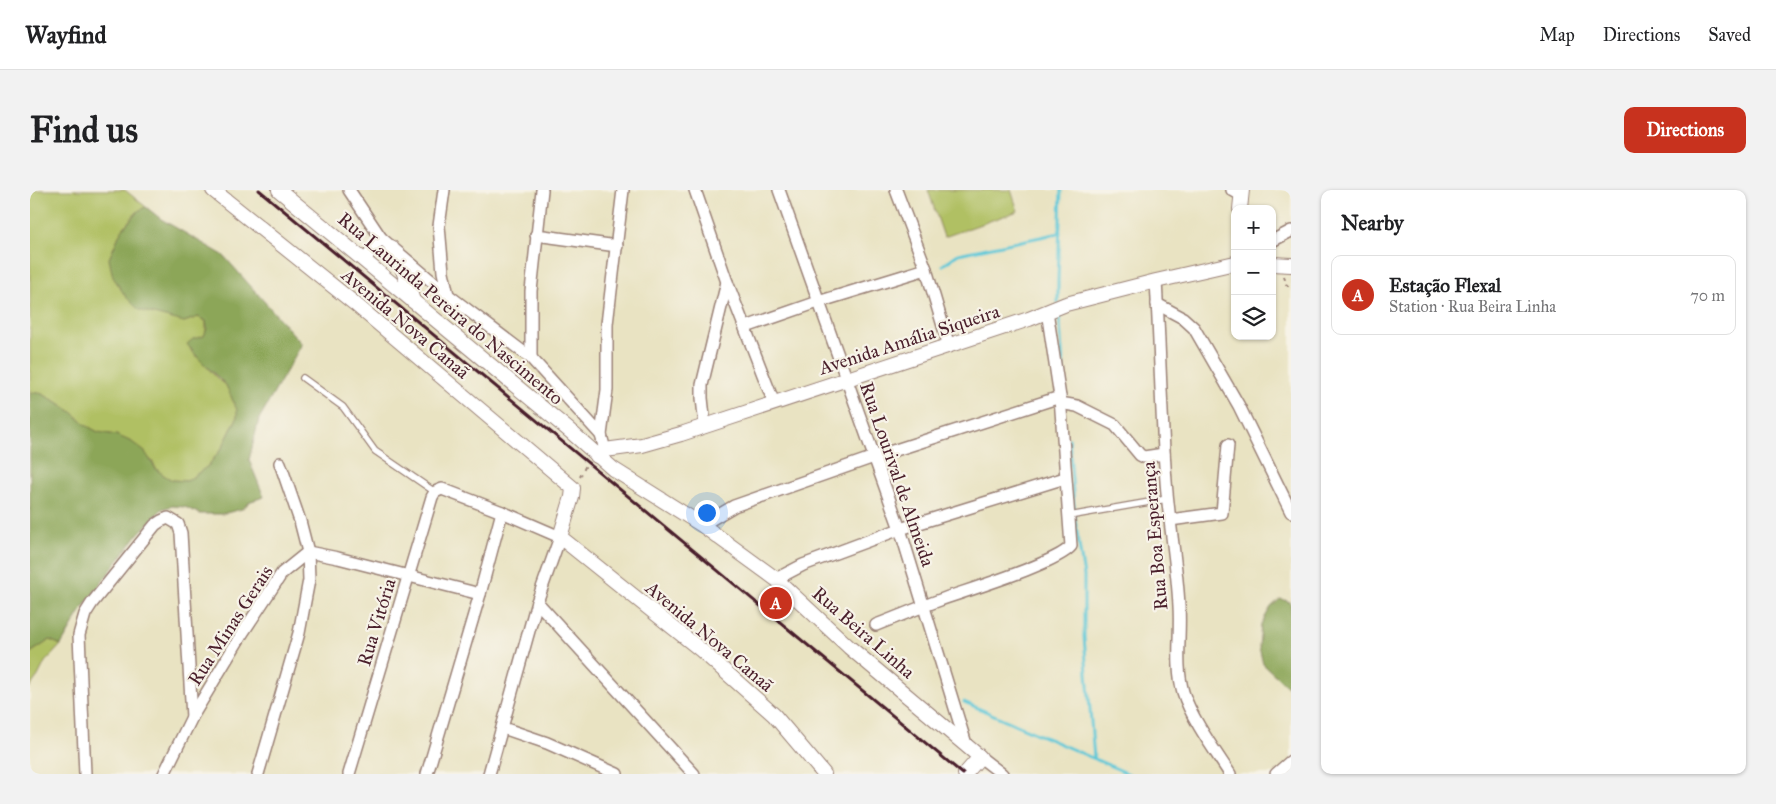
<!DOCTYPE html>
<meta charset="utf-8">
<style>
:root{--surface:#fff;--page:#f2f2f2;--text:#202124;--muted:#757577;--line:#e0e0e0;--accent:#c8321e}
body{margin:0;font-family:"IM FELL Great Primer",serif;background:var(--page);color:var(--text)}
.controls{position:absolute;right:15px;top:15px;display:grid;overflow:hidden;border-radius:10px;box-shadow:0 1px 4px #0004}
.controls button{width:45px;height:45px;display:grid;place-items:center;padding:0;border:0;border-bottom:1px solid var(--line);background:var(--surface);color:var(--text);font:25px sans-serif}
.you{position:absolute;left:676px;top:322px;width:18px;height:18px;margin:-12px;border:4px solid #fff;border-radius:50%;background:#1a73e8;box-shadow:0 0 0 8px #1a73e833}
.badge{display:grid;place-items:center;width:32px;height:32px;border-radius:50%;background:var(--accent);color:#fff;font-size:16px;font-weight:700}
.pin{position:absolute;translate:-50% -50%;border:2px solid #fff;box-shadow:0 1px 5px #0006}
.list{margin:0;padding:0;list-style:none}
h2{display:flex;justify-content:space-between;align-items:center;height:65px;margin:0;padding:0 20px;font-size:21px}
h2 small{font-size:16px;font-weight:400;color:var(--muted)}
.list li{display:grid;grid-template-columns:32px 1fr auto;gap:15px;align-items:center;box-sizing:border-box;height:80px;margin:0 10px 10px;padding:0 10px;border:1px solid var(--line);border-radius:10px}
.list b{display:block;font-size:19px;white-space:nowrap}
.list p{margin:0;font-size:16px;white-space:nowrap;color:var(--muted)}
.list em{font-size:16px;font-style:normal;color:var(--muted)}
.icon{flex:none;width:28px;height:28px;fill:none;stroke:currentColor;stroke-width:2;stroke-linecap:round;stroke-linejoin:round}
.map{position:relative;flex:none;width:1261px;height:584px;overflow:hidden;border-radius:10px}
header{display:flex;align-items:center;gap:30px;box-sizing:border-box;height:70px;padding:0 25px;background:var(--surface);border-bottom:1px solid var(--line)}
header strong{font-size:24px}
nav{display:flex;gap:28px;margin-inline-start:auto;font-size:18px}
.intro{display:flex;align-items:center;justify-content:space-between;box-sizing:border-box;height:120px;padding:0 30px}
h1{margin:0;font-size:35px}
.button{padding:12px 22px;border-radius:10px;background:var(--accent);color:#fff;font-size:18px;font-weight:700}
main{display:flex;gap:30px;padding:0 30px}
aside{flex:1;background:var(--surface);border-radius:10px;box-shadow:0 1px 4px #0004}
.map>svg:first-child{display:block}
.green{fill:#b0c063;stroke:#7d7047}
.forest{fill:#8ca659;stroke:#6b6242}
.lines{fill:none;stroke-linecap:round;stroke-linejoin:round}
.stream{stroke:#5dc8d8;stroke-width:3}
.service-casing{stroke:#9a8176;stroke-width:8}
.minor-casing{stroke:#9a8176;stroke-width:14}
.tertiary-casing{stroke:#9a8176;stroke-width:16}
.path{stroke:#9a8176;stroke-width:2;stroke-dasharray:4 4;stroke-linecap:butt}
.service{stroke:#fff;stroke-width:5.5}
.minor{stroke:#fff;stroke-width:11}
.tertiary{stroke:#fff;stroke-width:14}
.rail{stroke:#4a1f2b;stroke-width:3}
.labels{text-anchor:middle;stroke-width:4.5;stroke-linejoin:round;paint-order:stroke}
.street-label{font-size:19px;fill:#4a1f2b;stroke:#f7f3e8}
</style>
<header>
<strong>Wayfind</strong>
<nav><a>Map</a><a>Directions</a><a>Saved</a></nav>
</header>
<div class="intro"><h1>Find us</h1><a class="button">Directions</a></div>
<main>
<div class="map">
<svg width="1261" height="584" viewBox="0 0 1261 584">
<rect width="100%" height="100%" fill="#f7f3e8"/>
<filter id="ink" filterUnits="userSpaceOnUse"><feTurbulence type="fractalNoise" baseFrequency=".02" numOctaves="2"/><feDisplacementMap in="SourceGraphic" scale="10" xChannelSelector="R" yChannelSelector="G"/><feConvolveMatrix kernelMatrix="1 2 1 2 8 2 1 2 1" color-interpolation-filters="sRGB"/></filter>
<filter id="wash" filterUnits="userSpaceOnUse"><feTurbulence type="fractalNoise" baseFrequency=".0096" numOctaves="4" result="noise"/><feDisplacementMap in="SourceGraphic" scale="20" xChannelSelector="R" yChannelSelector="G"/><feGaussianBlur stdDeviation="1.12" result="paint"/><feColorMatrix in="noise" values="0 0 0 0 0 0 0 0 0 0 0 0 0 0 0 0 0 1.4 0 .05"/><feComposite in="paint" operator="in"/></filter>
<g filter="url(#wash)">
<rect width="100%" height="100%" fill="#e9e3c2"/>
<!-- green -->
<g class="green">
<path d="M0,0H95L116,17C96,27 87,49 79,69L154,132L168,127L176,131V143L171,148L163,149L160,159L188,189L196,195L208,221L207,228L192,258L178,276L157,291L142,290L135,286L126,279L122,271L86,245L68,242L57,236L42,222L27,212L10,203H0Z"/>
<polygon points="898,0 981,0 988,21 914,47"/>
<polygon points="20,450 31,455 15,472 8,486 0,497 0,463"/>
</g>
<!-- forest -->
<g class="forest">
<polygon points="116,17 131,29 193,65 272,154 229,229 219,270 234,307 221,311 212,319 192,324 170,324 155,317 142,316 132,319 108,344 54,416 31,455 20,450 0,463 0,203 10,203 27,212 42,222 57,236 68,242 86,245 102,252 115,262 126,279 135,286 142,290 157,291 178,276 192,258 207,228 207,220 196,195 169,169 157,154 163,149 174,146 177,138 176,131 168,127 154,132 109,120 96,107 83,87 79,69 91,41 108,21"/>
<polygon points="1250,409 1258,411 1261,415 1261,500 1233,474 1229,457 1231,434 1241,417"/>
</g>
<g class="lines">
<!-- stream -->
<g class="stream">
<polyline points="913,75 928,64 1030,43"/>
<polyline points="1028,112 1028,91 1031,0"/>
<polyline points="1029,120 1035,204"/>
<polyline points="1039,249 1045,330 1054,386 1054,447 1064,568"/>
<polyline points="934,512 1099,584"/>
</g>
</g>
</g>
<g filter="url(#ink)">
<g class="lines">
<defs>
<g id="service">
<polyline points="273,188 313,217 345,261 405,302"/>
<polyline points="1039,326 1137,309"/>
</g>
<g id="minor">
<polyline points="319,0 351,48 418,105 501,168 571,245"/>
<polyline points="414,0 409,36 413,82 418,105"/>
<polyline points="665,0 697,92 744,213"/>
<polyline points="749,0 870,339 936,554"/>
<polyline points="866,0 896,79 919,156"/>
<polyline points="1202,0 1211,5"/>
<polyline points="506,45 587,56"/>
<polyline points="1242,51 1261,41"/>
<polyline points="334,71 351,48"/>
<path d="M1126,91C1130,158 1131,224 1136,291C1139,333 1147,374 1149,416C1151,444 1145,474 1153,502C1161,528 1185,561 1200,584"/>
<polyline points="1127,114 1153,128 1164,138 1209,216 1261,322"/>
<polyline points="716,137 788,112 896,79"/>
<polyline points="501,168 501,101 512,0"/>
<polyline points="1030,213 1047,216 1085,235 1110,265 1114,267 1134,264"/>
<polyline points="675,236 672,208 672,195 697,92"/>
<polyline points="575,260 571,245 577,200 577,134 593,0"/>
<polyline points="1140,330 1192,323 1198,255"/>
<polyline points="672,335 704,316 844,267 1030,207"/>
<polyline points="746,389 773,375 870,339 1035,288"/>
<polyline points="507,412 664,584"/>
<path d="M846,435C867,427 888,418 910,410C935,401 1028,373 1041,356L1030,207L1017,121"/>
<polyline points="473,538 517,553 587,584"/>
<polyline points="950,567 972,584"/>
<polyline points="55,584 49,445 55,424 62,413 125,335 131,331 138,328 148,334 151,343 162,527"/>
<polyline points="134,584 162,527 212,444 252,383 278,362 308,368 450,404"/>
<polyline points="228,584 269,443 279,390 278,362 270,331 250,273"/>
<polyline points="319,584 402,307 405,302 412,299 472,322 530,347 507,412 459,584"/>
<polyline points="397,584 450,404 472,322"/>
<polyline points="1246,584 1261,571"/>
</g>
<g id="tertiary">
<polyline points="183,0 324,113 543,298 542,307 530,347 671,460 744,525 794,584"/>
<polyline points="249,0 540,241 583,279 672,335 746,389 819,457 950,567 935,584"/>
<polyline points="1210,19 1212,0"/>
<polyline points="361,57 373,80 383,111"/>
<polyline points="1242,74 1261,75"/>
<polyline points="567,266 575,260 612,255 651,244 999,129 1036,114 1126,91 1205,73"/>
</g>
</defs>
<!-- service casing -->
<use href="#service" class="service-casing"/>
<!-- minor casing -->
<use href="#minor" class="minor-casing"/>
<!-- tertiary casing -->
<use href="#tertiary" class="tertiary-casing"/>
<!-- path -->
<g class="path">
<polyline points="1254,86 1256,94 1261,99"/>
<polyline points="550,287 557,273"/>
</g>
<!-- service -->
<use href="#service" class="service"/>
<!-- minor -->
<use href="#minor" class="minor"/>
<!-- tertiary -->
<use href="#tertiary" class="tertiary"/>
<!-- rail -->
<polyline class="rail" points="229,0 933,584"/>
</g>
</g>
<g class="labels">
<!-- street labels -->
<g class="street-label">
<text transform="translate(421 118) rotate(40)" y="7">Rua Laurinda Pereira do Nascimento</text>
<text transform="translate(376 133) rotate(40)" y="7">Avenida Nova Canaã</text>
<text transform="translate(879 149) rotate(-18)" y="7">Avenida Amália Siqueira</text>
<text transform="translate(868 284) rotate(71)" y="7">Rua Lourival de Almeida</text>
<text transform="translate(1124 346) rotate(-95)" y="7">Rua Boa Esperança</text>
<text transform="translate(346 432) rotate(-73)" y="7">Rua Vitória</text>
<text transform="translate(200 435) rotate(-57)" y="7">Rua Minas Gerais</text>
<text transform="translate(834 442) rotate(41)" y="7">Rua Beira Linha</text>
<text transform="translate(680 446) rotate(40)" y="7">Avenida Nova Canaã</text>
</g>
</g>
</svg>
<div class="controls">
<button>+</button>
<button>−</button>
<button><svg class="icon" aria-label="layers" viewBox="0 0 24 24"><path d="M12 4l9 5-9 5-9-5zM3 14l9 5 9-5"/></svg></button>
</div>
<div class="you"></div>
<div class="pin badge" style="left:746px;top:413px">A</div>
</div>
<aside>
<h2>Nearby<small></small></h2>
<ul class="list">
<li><span class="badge">A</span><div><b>Estação Flexal</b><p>Station · Rua Beira Linha</p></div><em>70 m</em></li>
</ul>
</aside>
</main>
